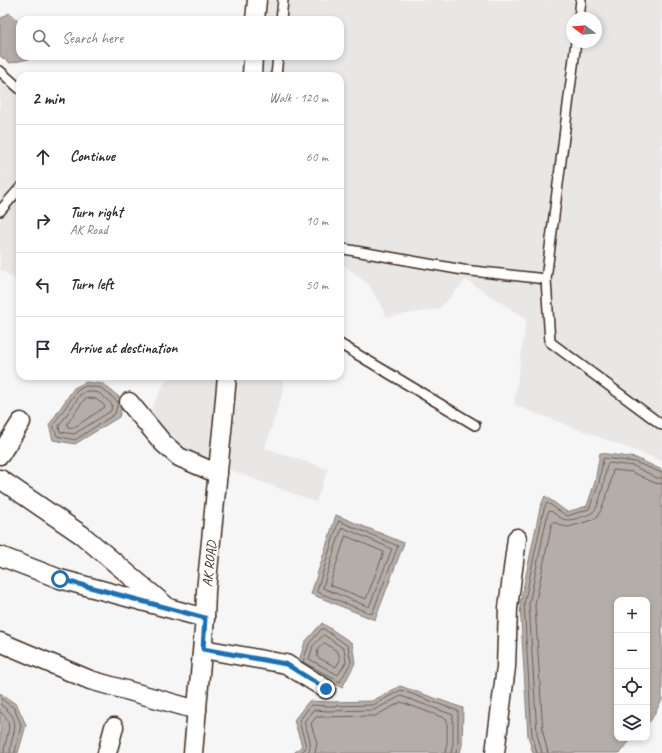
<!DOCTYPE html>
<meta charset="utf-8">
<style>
:root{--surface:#fff;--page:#f2f2f3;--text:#2b2b33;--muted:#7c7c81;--line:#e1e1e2}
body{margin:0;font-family:Caveat,sans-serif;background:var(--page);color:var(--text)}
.controls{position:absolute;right:12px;bottom:12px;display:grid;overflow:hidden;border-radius:8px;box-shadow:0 2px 6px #0003}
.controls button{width:36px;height:36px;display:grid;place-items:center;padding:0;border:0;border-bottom:1px solid var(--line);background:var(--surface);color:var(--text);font:20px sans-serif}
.compass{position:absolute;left:566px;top:12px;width:36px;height:36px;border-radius:50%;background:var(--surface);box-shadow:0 2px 6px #0003;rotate:286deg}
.stop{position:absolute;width:12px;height:12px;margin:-9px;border:3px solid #1f6fb2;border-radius:50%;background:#fff}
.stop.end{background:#1f6fb2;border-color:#fff;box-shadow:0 1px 4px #0008}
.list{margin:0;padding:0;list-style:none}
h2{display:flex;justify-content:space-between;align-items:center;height:52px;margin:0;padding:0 16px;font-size:17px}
h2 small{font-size:13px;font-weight:400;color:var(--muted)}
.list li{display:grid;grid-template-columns:26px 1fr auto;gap:12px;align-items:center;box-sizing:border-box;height:64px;padding:0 16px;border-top:1px solid var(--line)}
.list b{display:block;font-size:15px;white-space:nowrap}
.list p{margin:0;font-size:13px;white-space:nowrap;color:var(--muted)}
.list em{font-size:13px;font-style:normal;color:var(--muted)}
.icon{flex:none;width:22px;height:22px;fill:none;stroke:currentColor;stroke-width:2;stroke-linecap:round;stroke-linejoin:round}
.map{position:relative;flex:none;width:662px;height:753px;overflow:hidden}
.search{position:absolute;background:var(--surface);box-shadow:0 2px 6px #0003;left:16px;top:16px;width:328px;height:44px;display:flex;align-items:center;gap:10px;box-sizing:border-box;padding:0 14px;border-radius:12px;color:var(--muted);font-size:15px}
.panel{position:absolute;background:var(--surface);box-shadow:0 2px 6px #0003;left:16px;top:72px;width:328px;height:308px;border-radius:12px}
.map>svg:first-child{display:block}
.built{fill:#e9e7e6;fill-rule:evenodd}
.water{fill:#b4aeaa;stroke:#847972}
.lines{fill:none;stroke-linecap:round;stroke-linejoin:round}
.shore{stroke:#6b5f56;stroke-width:1}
.lane-casing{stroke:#3b2a1e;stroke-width:12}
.street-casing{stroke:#3b2a1e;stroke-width:21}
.lane{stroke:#fff;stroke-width:9}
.street{stroke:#fff;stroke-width:18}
.route{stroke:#1f6fb2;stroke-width:5}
.labels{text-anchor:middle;stroke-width:3;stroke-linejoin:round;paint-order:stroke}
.street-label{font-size:14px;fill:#3b2a1e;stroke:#fff}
</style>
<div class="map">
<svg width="662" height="753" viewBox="0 0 662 753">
<rect width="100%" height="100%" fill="#f7f6f6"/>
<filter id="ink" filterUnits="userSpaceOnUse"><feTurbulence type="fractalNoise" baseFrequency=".025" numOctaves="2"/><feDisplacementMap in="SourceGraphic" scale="8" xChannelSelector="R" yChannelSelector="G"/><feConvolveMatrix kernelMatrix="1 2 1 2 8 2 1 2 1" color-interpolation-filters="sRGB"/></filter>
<g filter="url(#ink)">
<!-- built -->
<g class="built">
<path d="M264,0H662V461L514,405L526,319L466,280L439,309L387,317L369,285L340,262V76H258L259,56H340V20H262ZM572,18H596V42H572Z"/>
<polygon points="0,77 20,96 20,283 0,269"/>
<polygon points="168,376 283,376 283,392 265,448 328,469 316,502 182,452 148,415"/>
</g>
<!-- water -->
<g class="water">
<polygon points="9,13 20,23 20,56 30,56 29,59 10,63 0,56 0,19"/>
<polygon points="86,382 103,384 124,401 119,417 75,444 53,440 49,425 74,388"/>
<polygon points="600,453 636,458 662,470 662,700 651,720 647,724 647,600 617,600 617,738 633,738 619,753 533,753 528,736 520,604 540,508 545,496 567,512 587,506 595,482"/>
<polygon points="336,515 404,543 375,620 311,594"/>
<polygon points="322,623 352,643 355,663 342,688 298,664 305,642"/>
<polygon points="400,686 463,708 462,745 460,753 294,753 302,746 294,720 309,701 328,702 372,701"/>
<polygon points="0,693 17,705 26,725 18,753 0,753"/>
</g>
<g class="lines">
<!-- shore -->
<g class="shore">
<polygon points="86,386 101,388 118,402 115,414 75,440 57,436 53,425 77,391"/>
<polygon points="87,391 99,393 112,404 111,411 74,434 60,432 59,426 80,395"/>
<polygon points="88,398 96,399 104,405 105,407 73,428 68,427 67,424 84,400"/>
<polygon points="339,521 398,546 372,614 317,592"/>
<polygon points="342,528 344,528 392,549 369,607 323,588"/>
<polygon points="346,536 384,552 366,599 330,585"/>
<polygon points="322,629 324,629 348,646 351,662 340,682 303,662 309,644"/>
<polygon points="324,635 344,649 346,662 338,675 309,659 313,646"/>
<polygon points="325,643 338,652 340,660 336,667 317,657 318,649"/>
<polyline points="0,698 14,708 21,725 15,753"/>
<path d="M0,704C25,722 11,730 10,753"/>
<path d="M0,712C17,723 4,737 4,753"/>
<polyline points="300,753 305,749 306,746 299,721 311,705 329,706 373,705 401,690 458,711 458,744 456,753"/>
<path d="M308,753C314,744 307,732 304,722L313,710L329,711L374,710L401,696L453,715V744L451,753"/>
<polyline points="315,753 317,743 311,724 316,717 375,716 401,702 447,719 447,743 445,753"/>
<polyline points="537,753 532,735 524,604 544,509 546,504 548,503 567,516 589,509 599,483 603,459 604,458 635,462 662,473"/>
<path d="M542,753L537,734L529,604L548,512L551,511C563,520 564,522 579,518C583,516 590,515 593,512C601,505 605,475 607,465L609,463L634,466L657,478H662"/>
<polyline points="548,753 543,733 535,605 552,523 554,522 562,526 569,527 592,520 597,517 601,510 610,486 613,470 632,472 655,483 662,484"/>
</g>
<defs>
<g id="lane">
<polyline points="579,18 581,0"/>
<polyline points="281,20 283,0"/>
<polyline points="0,71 20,89"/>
<polyline points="276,76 278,56"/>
<polyline points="0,211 20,188"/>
<polyline points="340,247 344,249 463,270 546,279 576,42"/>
<polyline points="546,279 550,342 662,425"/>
<polyline points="340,344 475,425"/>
</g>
<g id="street">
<polyline points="255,20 257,0"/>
<polyline points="252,76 253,56"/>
<polyline points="129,402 163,443 179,457 218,474"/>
<polyline points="0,455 21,422"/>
<polyline points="0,479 82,535 165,605"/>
<polyline points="0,556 60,579 205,618"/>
<polyline points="0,642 90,680 197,710"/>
<polyline points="203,649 286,664 326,689"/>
<polyline points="107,753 114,727"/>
<polyline points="193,753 205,618 206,591 223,421 227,376"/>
<polyline points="495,753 506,667 508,608 517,538"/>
</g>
</defs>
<!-- lane casing -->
<use href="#lane" class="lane-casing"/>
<!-- street casing -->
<use href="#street" class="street-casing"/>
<!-- lane -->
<use href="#lane" class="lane"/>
<!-- street -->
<use href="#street" class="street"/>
</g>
</g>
<g class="lines" filter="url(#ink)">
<!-- route -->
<polyline class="route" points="60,579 205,618 203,649 286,664 326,689"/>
</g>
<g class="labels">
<!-- street labels -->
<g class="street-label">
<text transform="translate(209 564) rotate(-84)" y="5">AK ROAD</text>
</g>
</g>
</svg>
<div class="controls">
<button>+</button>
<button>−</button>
<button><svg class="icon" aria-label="locate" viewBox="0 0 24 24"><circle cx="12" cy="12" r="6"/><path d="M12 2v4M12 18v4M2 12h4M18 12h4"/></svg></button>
<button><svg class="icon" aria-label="layers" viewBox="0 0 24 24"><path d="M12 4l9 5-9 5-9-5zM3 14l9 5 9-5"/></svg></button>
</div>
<svg class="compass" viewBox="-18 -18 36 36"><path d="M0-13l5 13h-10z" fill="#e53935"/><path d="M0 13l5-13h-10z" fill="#7c7c81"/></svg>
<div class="stop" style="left:60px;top:579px"></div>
<div class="stop end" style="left:326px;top:689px"></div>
<div class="search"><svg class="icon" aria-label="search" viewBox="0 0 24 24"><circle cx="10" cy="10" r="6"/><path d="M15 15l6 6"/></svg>Search here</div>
<section class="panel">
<h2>2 min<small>Walk · 120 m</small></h2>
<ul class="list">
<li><svg class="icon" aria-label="ahead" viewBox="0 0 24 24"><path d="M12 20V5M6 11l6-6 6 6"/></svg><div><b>Continue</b></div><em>60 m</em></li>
<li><svg class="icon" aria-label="right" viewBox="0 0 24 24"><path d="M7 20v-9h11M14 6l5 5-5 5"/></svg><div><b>Turn right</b><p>AK Road</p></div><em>10 m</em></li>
<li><svg class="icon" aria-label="left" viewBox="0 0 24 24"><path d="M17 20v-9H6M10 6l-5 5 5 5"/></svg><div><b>Turn left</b></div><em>50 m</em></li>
<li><svg class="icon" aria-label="arrive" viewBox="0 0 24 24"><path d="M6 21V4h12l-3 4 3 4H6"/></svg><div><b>Arrive at destination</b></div></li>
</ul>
</section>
</div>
